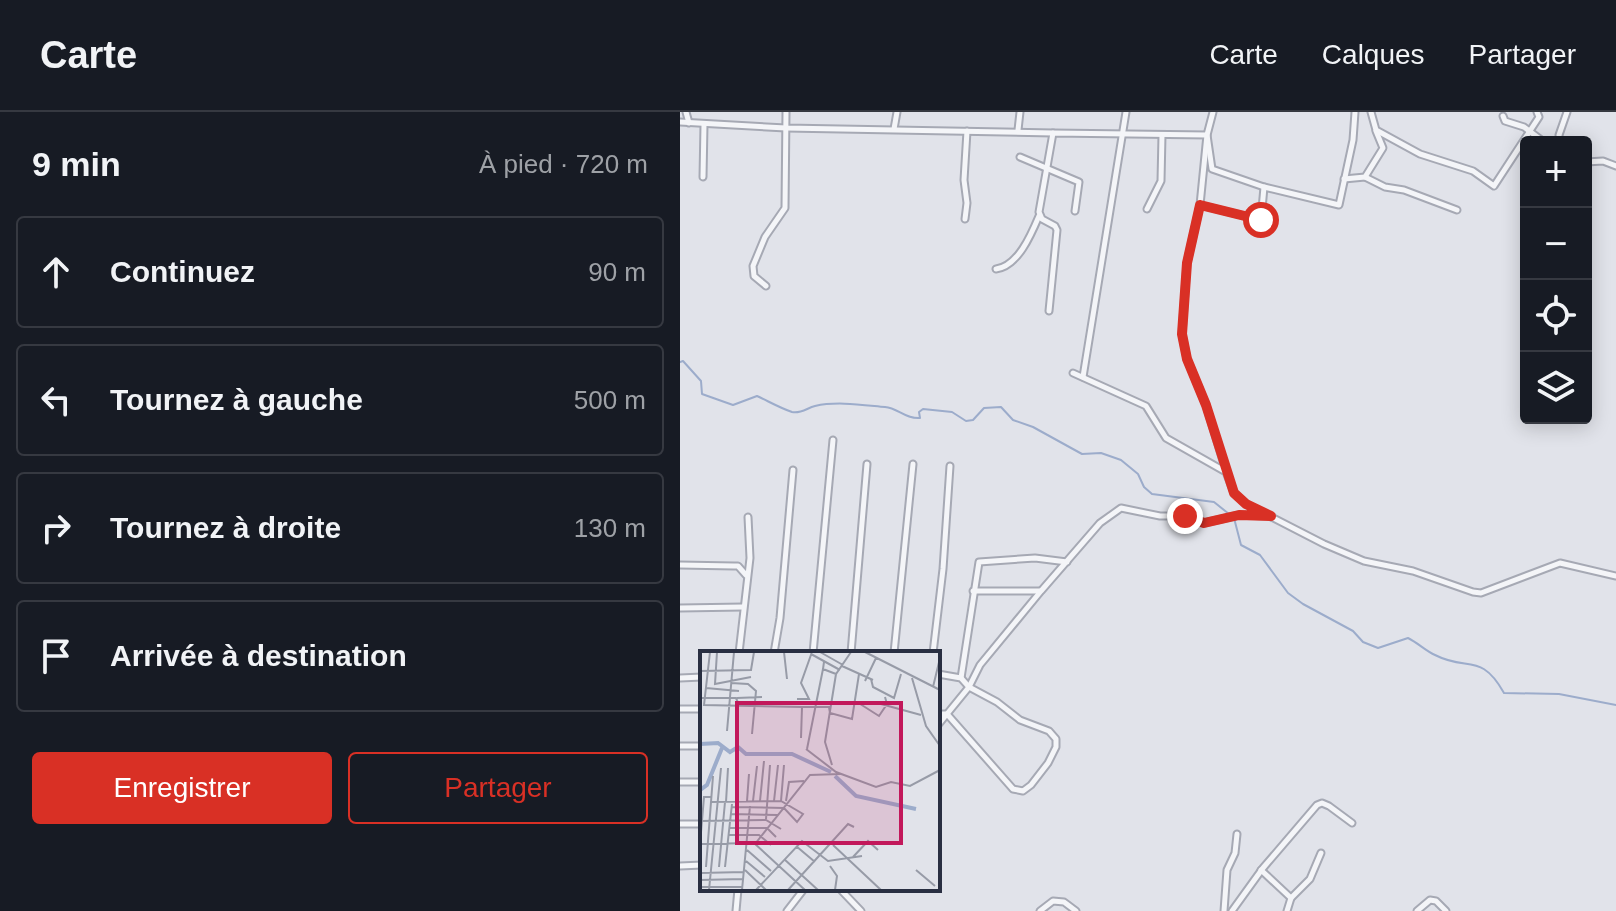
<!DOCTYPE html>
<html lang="fr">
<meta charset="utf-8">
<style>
:root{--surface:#171b24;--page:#20242c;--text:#f1f3f6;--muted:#9ea1a6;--line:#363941;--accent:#d93025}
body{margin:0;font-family:Arial,sans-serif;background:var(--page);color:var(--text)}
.controls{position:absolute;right:24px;top:24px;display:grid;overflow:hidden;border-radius:8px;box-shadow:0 4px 20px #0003}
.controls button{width:72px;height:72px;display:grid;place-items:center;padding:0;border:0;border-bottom:2px solid var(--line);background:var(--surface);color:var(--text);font:40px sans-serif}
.stop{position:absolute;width:24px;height:24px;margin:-18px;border:6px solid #d93025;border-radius:50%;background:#fff}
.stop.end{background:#d93025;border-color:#fff;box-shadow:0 2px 8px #0008}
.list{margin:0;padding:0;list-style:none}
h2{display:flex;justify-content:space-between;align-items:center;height:104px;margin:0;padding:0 32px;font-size:34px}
h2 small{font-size:26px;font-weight:400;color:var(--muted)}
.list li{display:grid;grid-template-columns:52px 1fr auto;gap:24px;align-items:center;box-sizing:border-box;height:112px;margin:0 16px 16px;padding:0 16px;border:2px solid var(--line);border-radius:8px}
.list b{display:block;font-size:30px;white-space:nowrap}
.list em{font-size:26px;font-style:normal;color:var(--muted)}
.actions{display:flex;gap:16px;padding:24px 32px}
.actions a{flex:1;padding:18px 0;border:2px solid var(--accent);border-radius:8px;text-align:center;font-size:28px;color:var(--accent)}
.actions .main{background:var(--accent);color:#fff}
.icon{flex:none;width:44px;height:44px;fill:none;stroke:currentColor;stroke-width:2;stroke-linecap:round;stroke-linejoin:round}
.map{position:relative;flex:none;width:936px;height:799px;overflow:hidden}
header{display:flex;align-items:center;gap:48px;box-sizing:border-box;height:112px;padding:0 40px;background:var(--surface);border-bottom:2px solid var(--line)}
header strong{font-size:38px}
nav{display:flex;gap:44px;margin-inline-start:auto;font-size:28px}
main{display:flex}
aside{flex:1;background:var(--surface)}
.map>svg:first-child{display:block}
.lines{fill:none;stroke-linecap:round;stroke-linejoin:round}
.stream{stroke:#9caccb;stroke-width:2}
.street-casing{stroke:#a6a9b4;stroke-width:9}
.street{stroke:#f4f5f8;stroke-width:5}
.route{stroke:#d93025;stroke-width:10}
.inset-river{fill:none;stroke:#9caccb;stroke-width:4}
.inset-road{fill:none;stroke:#979ba7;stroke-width:2}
.view{fill:#c2185b;fill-opacity:0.15;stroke:#c2185b;stroke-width:4}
.inset-edge{fill:none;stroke:#292f42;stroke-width:4}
</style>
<header>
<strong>Carte</strong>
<nav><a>Carte</a><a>Calques</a><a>Partager</a></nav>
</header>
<main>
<aside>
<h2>9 min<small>À pied · 720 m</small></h2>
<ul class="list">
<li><svg class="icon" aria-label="ahead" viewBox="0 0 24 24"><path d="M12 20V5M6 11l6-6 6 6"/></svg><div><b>Continuez</b></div><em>90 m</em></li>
<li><svg class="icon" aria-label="left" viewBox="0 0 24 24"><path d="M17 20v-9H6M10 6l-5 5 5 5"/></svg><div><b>Tournez à gauche</b></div><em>500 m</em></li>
<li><svg class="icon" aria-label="right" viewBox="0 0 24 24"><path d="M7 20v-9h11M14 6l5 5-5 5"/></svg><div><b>Tournez à droite</b></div><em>130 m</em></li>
<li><svg class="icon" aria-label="arrive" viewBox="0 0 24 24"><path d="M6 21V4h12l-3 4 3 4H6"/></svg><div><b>Arrivée à destination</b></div></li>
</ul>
<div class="actions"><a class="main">Enregistrer</a><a>Partager</a></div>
</aside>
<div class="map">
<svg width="936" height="799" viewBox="0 0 936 799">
<rect width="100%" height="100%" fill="#e1e3ea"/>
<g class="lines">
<!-- stream -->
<path class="stream" d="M0,250L3,249L21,269L22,282L53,293L77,284C88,289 100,296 112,300C121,302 127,296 135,294C157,289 183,293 205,295C218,296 225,307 240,306L239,300L243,297L272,300L286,309L293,308L304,296L321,295L333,308L353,315L402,342L421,341L441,348L458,362L464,375L472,382L534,390L554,406L561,433L580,443L608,481L623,492L673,519L683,530L698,536L728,526C738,531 746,539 755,543C788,560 801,540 824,581L879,582L936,593"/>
<defs>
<g id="street">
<polyline points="6,0 9,11"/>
<polyline points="533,0 527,23 520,93 507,151 502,222 507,247 526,293 546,359"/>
<polyline points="691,0 696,18 740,42 793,59 814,74 859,5 857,0"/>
<polyline points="823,4 825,9 844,15 864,30"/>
<polyline points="0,10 106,16 373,21"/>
<polyline points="214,17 217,0"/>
<polyline points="338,18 340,0"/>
<polyline points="880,30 879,23 887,0"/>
<polyline points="340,45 399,70 395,99"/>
<polyline points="906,50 923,49 936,54"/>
<polyline points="23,65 24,13"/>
<polyline points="685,65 705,75 724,78 777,98"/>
<polyline points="664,67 685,65 703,36 696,19"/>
<polyline points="520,93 581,108 584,75"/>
<polyline points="467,97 481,69 482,23"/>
<polyline points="285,107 287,91 284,68 287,19"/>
<path d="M316,157C338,154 351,123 359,104"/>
<polyline points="86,174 74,164 73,154 85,125 105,96 106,0"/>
<polyline points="369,199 377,118 375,114 362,107 359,100 373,21 527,23 532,57 584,75 659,93 673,28 675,0"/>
<polyline points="393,261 466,294 486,326 546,360 554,381 566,392 644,432 684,449 733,459 793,480 801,481 880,451 936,464"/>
<polyline points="403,265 446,0"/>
<polyline points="0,453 54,454 58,454 66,463"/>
<polyline points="293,479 360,479"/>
<polyline points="0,496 63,495"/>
<polyline points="59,541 70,446 68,405"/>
<polyline points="94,541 100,506 113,358"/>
<polyline points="133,541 153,328"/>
<polyline points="171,541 187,352"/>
<polyline points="214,541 233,352"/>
<polyline points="253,541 263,457 270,354"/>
<polyline points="258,562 281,566 289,575 317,590 340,608 369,619 376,627 376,635 368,651 351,673 343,679 333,677 267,602 258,602"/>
<polyline points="0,566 22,565"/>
<polyline points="281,566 299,450 355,446 387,450"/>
<polyline points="0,597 22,597"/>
<polyline points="258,613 289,575 300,553 361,479 420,411 441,396 480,404 505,404 524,411 559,403 590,404"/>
<polyline points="0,634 22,634"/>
<polyline points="0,670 22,670"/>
<polyline points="0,712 22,712"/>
<polyline points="0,754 22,753"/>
<polyline points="581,758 611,786 607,799"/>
<polyline points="160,777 181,799"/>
<polyline points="611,786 630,767 641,741"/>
<polyline points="56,799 58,777"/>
<polyline points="107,799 124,777"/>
<polyline points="360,799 373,789 384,790 396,799"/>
<polyline points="544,799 547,758 555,741 557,722"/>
<polyline points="552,799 583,756 637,693 642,691 649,694 672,711"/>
<polyline points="737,799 750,788 756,789 766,799"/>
</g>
</defs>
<!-- street casing -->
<use href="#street" class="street-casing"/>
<!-- street -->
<use href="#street" class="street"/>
</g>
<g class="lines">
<!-- route -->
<polyline class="route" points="505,404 524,411 559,403 591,404 566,392 554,381 526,293 507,247 502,222 507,151 520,93 581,108"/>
</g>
<!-- overview -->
<g transform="translate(20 539)">
<rect width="240" height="240" fill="#e1e3ea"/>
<path class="inset-river" d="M0,93L18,92L30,101L38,96L46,103H92L131,121M135,125L156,145L216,158M0,139L7,134L22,97"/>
<path class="inset-road" d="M10,1L4,54L102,56M17,1L15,33L51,26M84,1L87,28M120,1L143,14M165,1L240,39M111,3L140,19M124,11L123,18L136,23L151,1M142,15L173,29M0,20L51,19L54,1M212,27L226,75L240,95M171,28L173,36L194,47L201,23M165,30L176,7M31,32L48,33L56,40L52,83M233,36L240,7M6,37L39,40M0,47H36L39,54M37,47L62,46M97,48H109L101,32L112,1M157,51L179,65L187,53L185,46M181,53L221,64M27,80L34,1M101,87L102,56H129L130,62L152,68L159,23M106,98L136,121L176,136L191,131L210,135L240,119M107,98L123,18M132,114L125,91L136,23M47,150L49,123M53,150L57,115M60,150L64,110M74,150L78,114M81,150L84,114M86,150L89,131L104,130M11,151L81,150L103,163L97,171L84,157L32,156M26,151L28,117M31,163L78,164M66,168L70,114M0,170L66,169L81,178M30,177H67L76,186M29,184H59L71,194M0,193L54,192L105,239M0,193L4,146H11M55,193L110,124L140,123M133,194L181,239M96,195L115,211M47,199L71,220M153,206L168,190L178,199M84,208L118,239M46,210L65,226M130,215L137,225L135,239M6,216L13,125M19,216L25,151M25,216L32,153M45,219L66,239M216,219L235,235M0,222L44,221M0,229L43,228M0,236H43M9,239L21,117M42,239L50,155M56,239L102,190L128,210L162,205M88,239L148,173L154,176"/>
<path class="view" d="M37,52H201V192H37Z"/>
<rect width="240" height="240" class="inset-edge"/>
</g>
</svg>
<div class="controls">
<button>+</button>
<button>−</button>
<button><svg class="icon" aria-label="locate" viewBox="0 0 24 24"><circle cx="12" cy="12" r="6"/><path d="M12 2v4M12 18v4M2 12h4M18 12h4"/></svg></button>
<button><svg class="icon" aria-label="layers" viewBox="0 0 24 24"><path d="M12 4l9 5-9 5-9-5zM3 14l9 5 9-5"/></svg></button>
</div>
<div class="stop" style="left:581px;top:108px"></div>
<div class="stop end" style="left:505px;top:404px"></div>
</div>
</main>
